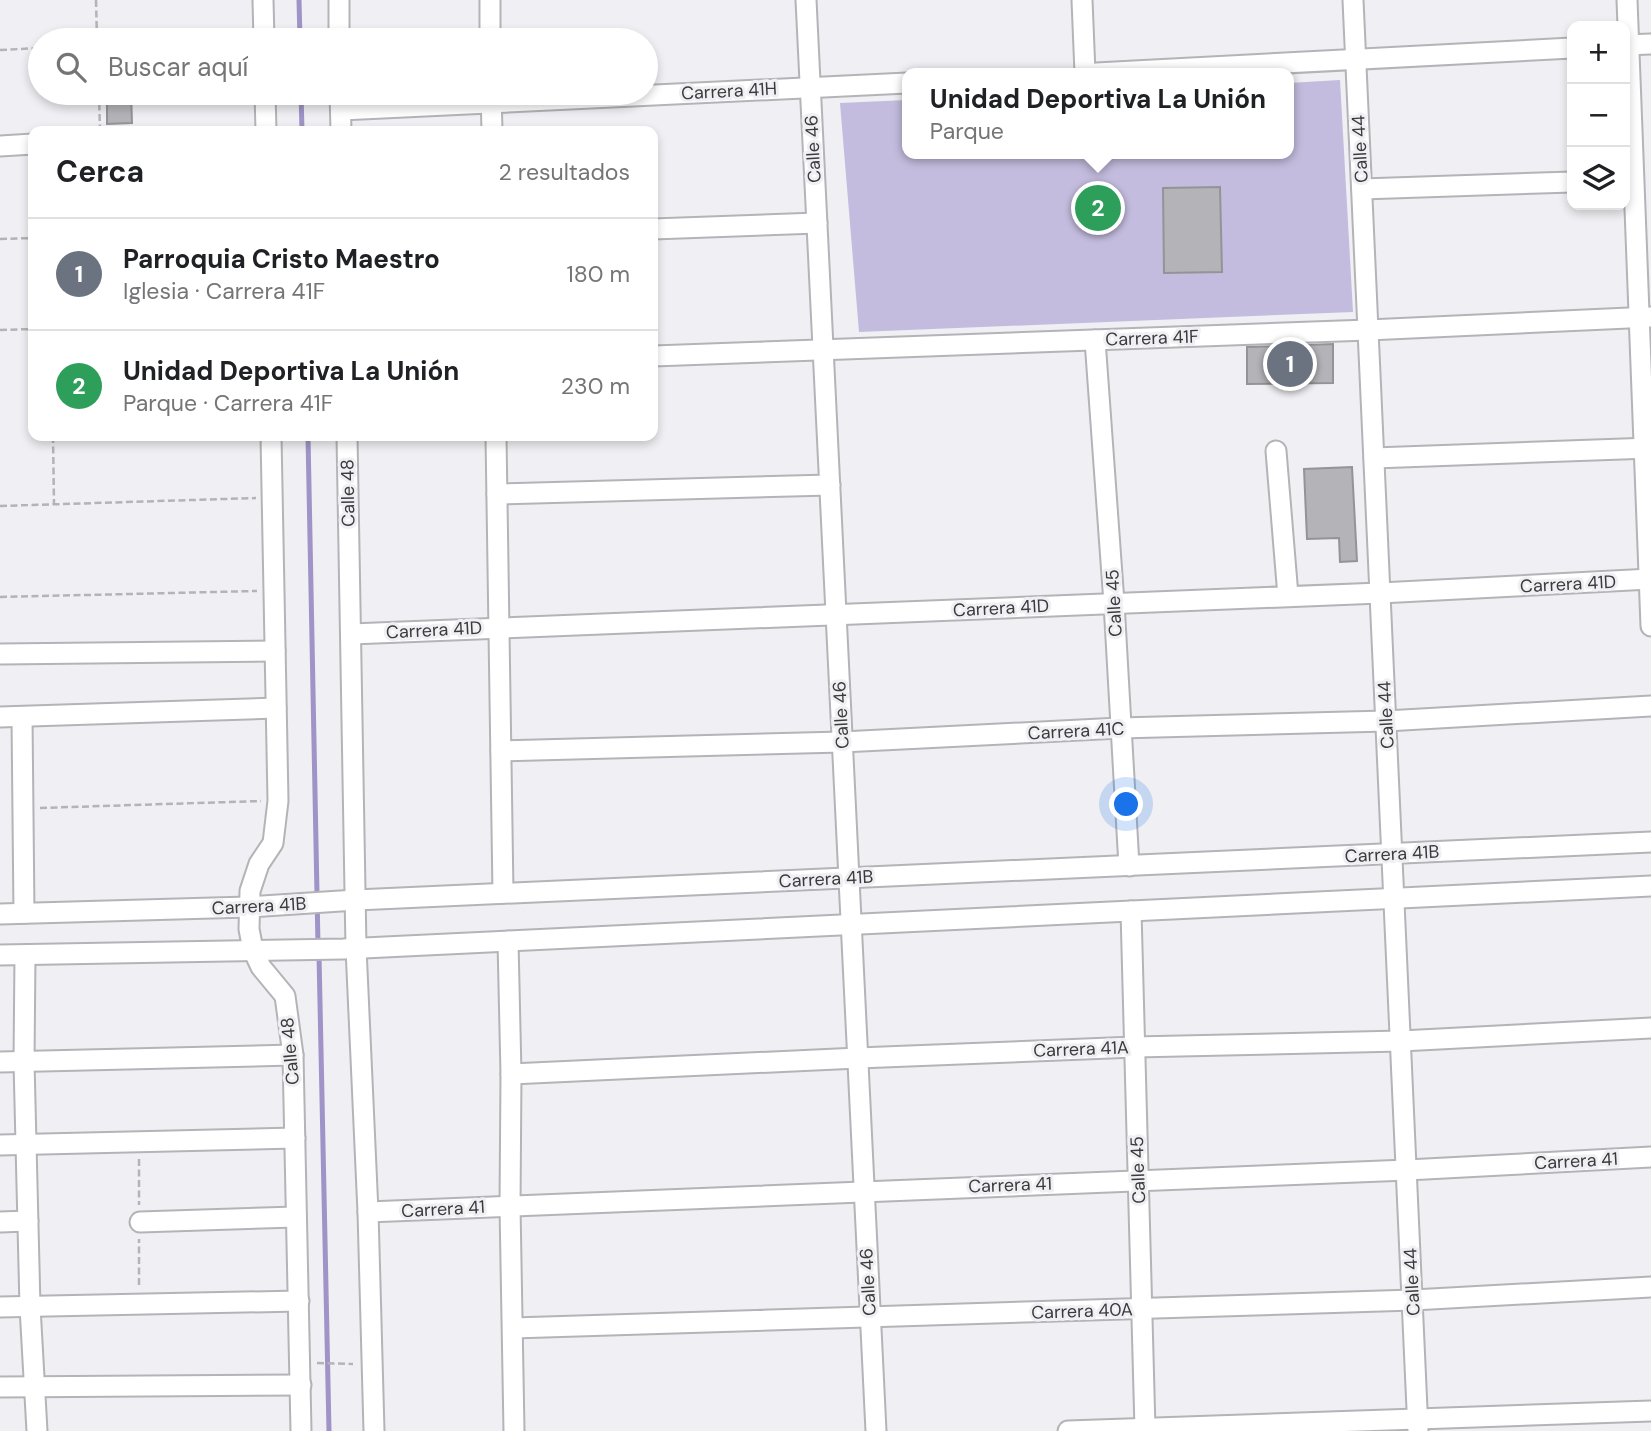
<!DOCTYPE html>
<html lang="es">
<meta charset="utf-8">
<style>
:root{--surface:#fff;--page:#f6f6f6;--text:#202124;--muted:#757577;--line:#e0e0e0;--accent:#1a73e8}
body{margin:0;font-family:"DM Sans",sans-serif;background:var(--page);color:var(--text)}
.controls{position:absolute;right:21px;top:21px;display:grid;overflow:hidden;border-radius:14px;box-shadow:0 4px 10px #0003}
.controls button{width:63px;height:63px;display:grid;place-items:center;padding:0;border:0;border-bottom:2px solid var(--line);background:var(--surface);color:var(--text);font:35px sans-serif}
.you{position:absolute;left:1127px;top:805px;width:24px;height:24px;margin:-18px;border:5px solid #fff;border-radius:50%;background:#1a73e8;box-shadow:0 0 0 10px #1a73e833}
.badge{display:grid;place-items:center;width:46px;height:46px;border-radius:50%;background:var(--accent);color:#fff;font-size:23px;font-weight:700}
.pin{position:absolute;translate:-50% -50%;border:4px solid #fff;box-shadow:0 2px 7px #0006}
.popup{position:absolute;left:902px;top:68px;width:392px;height:91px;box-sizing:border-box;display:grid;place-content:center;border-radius:14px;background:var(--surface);filter:drop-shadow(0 2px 5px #0005);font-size:23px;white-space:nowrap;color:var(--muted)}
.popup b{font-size:26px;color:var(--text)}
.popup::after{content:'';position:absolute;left:50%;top:100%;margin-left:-14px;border:14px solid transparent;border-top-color:var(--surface)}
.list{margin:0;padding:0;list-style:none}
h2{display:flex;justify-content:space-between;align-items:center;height:91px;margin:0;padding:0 28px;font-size:30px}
h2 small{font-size:23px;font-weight:400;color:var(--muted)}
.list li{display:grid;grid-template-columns:46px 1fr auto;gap:21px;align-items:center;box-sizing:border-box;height:112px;padding:0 28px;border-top:2px solid var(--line)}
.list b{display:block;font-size:26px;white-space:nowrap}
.list p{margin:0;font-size:23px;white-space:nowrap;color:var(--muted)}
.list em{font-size:23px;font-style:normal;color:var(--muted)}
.icon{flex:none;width:38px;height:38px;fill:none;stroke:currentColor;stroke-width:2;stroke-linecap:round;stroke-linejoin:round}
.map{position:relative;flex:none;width:1651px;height:1431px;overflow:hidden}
.search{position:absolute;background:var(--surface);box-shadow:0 4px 10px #0003;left:28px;top:28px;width:630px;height:77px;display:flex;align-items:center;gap:18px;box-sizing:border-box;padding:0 24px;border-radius:38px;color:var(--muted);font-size:26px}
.panel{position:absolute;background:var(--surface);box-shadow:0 4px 10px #0003;left:28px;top:126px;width:630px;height:315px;border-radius:14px}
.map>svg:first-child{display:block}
.green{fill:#c3bcde}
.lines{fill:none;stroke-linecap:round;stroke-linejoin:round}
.stream{stroke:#a093c7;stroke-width:5}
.building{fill:#b4b3b7;stroke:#949397;stroke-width:2}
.minor-casing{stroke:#b4b3b7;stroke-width:23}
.path{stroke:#b4b4b7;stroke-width:2.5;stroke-dasharray:7 3.5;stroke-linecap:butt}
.minor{stroke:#fff;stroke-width:19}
.labels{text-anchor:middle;stroke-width:6;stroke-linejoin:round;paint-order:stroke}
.street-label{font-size:18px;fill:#3b3b3d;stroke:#f0eff3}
</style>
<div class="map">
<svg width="1651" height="1431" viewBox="0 0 1651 1431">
<rect width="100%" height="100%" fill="#f0eff3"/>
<!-- green -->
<polygon class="green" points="1340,80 1353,312 859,332 840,103 907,100 907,154 1289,154 1289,83"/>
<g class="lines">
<!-- stream -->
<g class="stream">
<polyline points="299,0 300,40"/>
<polyline points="301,93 302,131"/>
<polyline points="308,436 318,945"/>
<polyline points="319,955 329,1431"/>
</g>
</g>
<!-- building -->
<g class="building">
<polygon points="131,93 132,123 107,124 107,94"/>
<polygon points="1220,187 1222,272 1164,273 1163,188"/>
<polygon points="1333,344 1333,383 1247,384 1247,347"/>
<polygon points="1352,467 1357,561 1340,562 1339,538 1307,539 1304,469"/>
</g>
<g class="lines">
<defs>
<g id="minor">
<polyline points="263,0 264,40"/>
<polyline points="339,0 339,40"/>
<polyline points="490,0 490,40"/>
<polyline points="806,0 876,1431"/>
<polyline points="1082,0 1085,73"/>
<polyline points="1353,0 1418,1431"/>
<polyline points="1627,0 1651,626"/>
<polyline points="1625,45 1651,44"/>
<polyline points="1096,73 1572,48"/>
<polyline points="265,93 266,131"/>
<polyline points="340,93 341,131"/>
<polyline points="491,93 492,131"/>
<polyline points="341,110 907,83"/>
<polyline points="0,146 33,144"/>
<polyline points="1362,189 1572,182"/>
<polyline points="653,229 817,223"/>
<polyline points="1095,340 1114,603 1129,866"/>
<polyline points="653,356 1368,330 1651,317"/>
<polyline points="271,436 278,801 273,843 259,864 250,891 249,929 253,950 261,967 285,996 293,1055 301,1431"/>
<polyline points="347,436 356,948 368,1212 374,1431"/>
<polyline points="496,436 503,893"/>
<polyline points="1276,451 1288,596"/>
<polyline points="1374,458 1651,448"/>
<polyline points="497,494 830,485"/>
<polyline points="351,634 1380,593 1651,579"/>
<polyline points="0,654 275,651"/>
<polyline points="0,717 276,708"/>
<polyline points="22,717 24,913"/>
<polyline points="501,751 842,742 1120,728 1386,721 1651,706"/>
<polyline points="1131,911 1145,1429"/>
<polyline points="0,914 248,907 356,900 1651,842"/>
<polyline points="508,941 511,1074 510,1206 514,1431"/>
<polyline points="0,955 343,949 1651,886"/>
<polyline points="25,955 24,1062 30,1307 37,1431"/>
<polyline points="0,1062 293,1055"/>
<polyline points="511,1074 858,1058 1135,1047 1401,1041 1651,1028"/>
<polyline points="0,1145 295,1138"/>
<polyline points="368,1212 1407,1170 1651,1157"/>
<polyline points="0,1222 28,1221"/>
<polyline points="140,1222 296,1217"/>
<polyline points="0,1307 299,1301"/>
<polyline points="513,1328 1413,1300 1651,1287"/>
<polyline points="0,1387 301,1385"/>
<polyline points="1068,1431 1651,1411"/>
</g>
</defs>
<!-- minor casing -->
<use href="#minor" class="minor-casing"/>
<!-- path -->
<g class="path">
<polyline points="96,0 97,40"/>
<polyline points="0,50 40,48"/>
<polyline points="99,93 100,131"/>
<polyline points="0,239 33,238"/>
<polyline points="0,330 33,329"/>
<polyline points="53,436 54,504"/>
<polyline points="0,506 256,498"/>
<polyline points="0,597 257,591"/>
<polyline points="40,808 261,801"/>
<polyline points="139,1159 139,1205"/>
<polyline points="139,1285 139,1239"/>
<polyline points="317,1363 353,1364"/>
</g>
<!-- minor -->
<use href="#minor" class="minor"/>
</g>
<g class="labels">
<!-- street labels -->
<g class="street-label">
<text transform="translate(729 91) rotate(-3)" y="6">Carrera 41H</text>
<text transform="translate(813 149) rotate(-93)" y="6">Calle 46</text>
<text transform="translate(1360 149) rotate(-93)" y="6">Calle 44</text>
<text transform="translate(1152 338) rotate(-2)" y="6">Carrera 41F</text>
<text transform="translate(348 493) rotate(-91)" y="6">Calle 48</text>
<text transform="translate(1568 584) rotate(-3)" y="6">Carrera 41D</text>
<text transform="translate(1114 603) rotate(-93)" y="6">Calle 45</text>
<text transform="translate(1001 608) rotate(-3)" y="6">Carrera 41D</text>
<text transform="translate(434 630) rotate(-3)" y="6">Carrera 41D</text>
<text transform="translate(841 715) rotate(-93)" y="6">Calle 46</text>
<text transform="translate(1386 715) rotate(-93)" y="6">Calle 44</text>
<text transform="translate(1076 731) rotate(-3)" y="6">Carrera 41C</text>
<text transform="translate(1392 854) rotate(-3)" y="6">Carrera 41B</text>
<text transform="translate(826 879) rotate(-3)" y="6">Carrera 41B</text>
<text transform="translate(259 906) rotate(-3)" y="6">Carrera 41B</text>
<text transform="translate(1081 1049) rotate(-2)" y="6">Carrera 41A</text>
<text transform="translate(290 1051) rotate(-95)" y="6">Calle 48</text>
<text transform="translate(1576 1161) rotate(-3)" y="6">Carrera 41</text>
<text transform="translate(1138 1170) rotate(-92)" y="6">Calle 45</text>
<text transform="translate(1010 1185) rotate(-2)" y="6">Carrera 41</text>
<text transform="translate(443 1209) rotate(-3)" y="6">Carrera 41</text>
<text transform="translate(868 1282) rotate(-93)" y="6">Calle 46</text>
<text transform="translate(1412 1282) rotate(-93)" y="6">Calle 44</text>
<text transform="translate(1082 1311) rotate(-2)" y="6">Carrera 40A</text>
</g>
</g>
</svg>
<div class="controls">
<button>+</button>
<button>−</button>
<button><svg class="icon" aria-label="layers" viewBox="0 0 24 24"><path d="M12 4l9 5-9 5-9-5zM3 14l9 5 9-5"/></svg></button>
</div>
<div class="you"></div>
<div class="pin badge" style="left:1290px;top:364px;background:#6b7280">1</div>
<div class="pin badge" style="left:1098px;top:208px;background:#2e9e5b">2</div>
<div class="popup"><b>Unidad Deportiva La Unión</b>Parque</div>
<div class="search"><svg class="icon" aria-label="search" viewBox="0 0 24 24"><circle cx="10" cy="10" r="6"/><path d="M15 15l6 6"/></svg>Buscar aquí</div>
<section class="panel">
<h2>Cerca<small>2 resultados</small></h2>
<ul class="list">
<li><span class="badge" style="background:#6b7280">1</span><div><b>Parroquia Cristo Maestro</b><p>Iglesia · Carrera 41F</p></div><em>180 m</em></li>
<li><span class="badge" style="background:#2e9e5b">2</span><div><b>Unidad Deportiva La Unión</b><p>Parque · Carrera 41F</p></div><em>230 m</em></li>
</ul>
</section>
</div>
